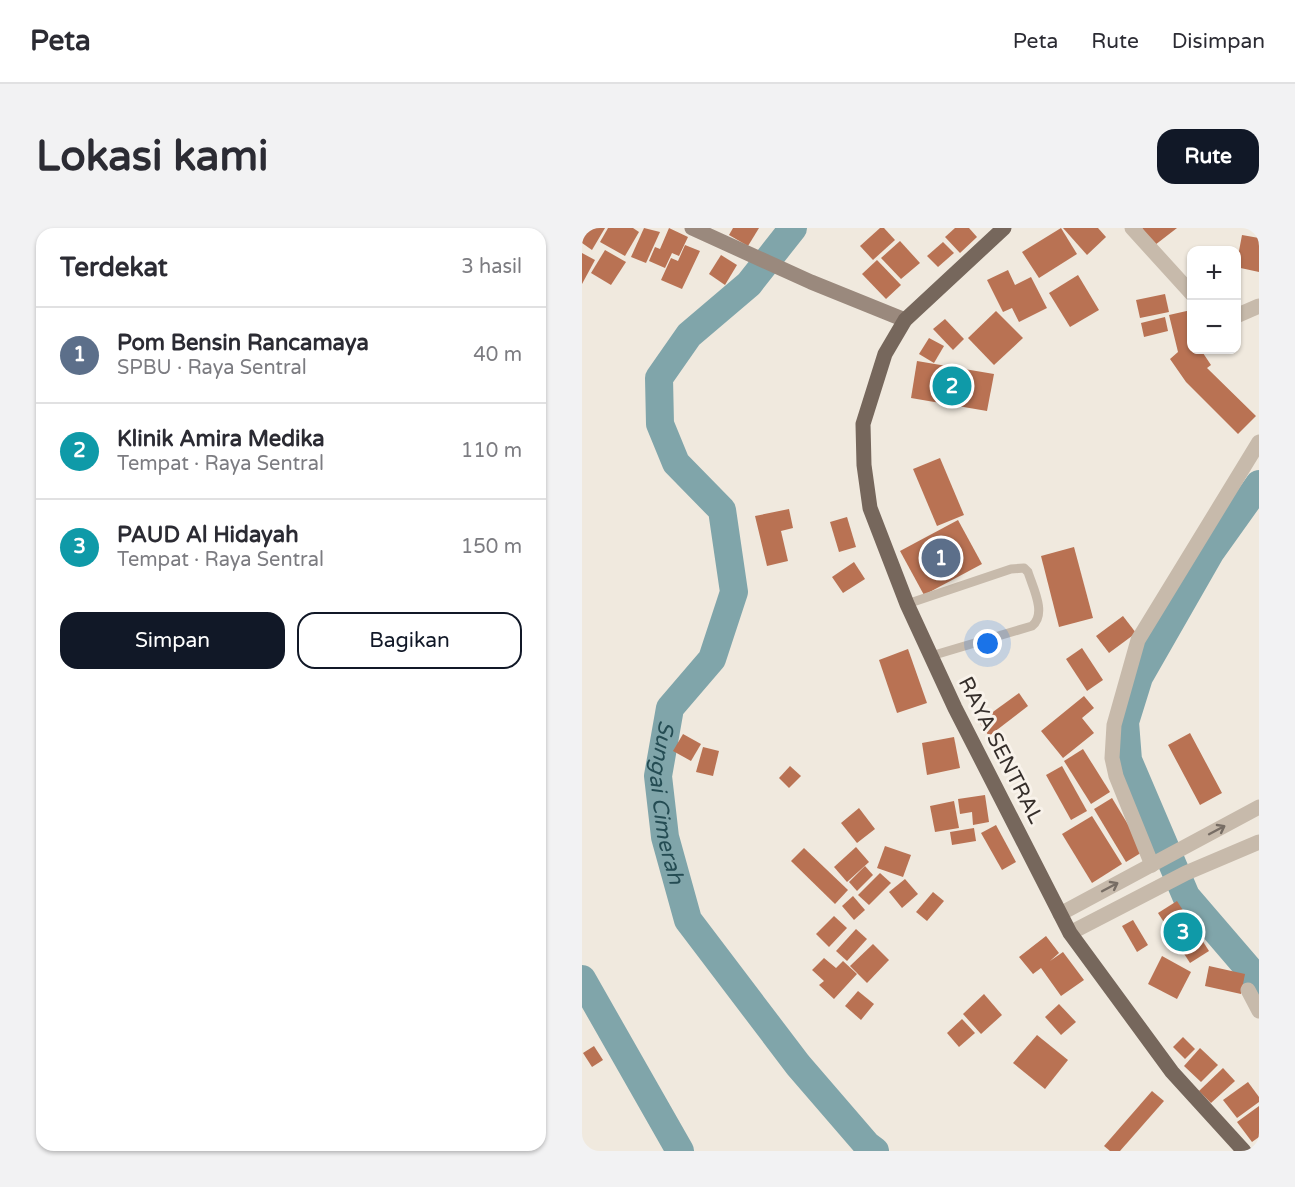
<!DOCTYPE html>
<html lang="id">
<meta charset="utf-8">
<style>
:root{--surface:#fff;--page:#f2f2f3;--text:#2b2b33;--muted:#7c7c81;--line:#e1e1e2;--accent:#111827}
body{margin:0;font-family:"Varela Round",sans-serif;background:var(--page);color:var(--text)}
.controls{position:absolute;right:18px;top:18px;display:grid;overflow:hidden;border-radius:12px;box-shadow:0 2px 4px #0004}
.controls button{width:54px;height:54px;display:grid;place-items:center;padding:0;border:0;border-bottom:2px solid var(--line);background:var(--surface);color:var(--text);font:30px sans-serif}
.you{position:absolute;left:406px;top:416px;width:21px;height:21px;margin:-15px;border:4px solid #fff;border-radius:50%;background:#1a73e8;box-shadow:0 0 0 9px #1a73e833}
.badge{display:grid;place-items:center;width:39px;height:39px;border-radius:50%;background:var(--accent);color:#fff;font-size:20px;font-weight:700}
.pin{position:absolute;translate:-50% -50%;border:3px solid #fff;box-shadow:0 2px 6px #0006}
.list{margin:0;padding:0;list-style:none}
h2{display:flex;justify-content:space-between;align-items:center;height:78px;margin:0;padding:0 24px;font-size:26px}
h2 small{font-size:20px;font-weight:400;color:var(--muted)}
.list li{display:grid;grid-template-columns:39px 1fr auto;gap:18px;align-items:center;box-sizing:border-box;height:96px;padding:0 24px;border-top:2px solid var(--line)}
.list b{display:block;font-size:22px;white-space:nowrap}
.list p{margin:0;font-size:20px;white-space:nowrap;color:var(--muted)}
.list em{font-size:20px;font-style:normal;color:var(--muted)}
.actions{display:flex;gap:12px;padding:18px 24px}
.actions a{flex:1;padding:14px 0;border:2px solid var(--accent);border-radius:18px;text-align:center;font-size:21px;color:var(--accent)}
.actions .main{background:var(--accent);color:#fff}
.map{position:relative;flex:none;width:677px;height:923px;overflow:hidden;border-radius:18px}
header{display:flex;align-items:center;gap:36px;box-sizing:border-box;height:84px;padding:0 30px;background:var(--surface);border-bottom:2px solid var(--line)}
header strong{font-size:28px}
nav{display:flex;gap:33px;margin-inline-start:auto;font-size:21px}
.intro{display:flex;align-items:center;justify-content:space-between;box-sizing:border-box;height:144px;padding:0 36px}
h1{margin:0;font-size:42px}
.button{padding:15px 27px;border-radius:18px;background:var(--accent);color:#fff;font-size:21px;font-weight:700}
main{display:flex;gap:36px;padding:0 36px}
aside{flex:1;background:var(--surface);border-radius:18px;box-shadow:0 2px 4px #0004}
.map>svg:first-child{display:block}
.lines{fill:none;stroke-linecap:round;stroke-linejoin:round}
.river{stroke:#80a5aa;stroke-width:28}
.building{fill:#b97253}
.service{stroke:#c7baab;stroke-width:9}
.minor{stroke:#c7baab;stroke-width:15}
.secondary{stroke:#9a897d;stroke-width:15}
.primary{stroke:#76675c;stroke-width:15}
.oneway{stroke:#776d64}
.labels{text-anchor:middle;stroke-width:6;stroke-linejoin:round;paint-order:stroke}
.street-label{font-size:21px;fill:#352e2a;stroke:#f8f2ea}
.water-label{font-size:22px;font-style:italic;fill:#244c53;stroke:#f8f2ea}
</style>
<header>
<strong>Peta</strong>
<nav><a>Peta</a><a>Rute</a><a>Disimpan</a></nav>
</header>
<div class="intro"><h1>Lokasi kami</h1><a class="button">Rute</a></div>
<main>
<aside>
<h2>Terdekat<small>3 hasil</small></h2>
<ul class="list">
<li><span class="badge" style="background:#5c6f8a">1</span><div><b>Pom Bensin Rancamaya</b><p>SPBU · Raya Sentral</p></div><em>40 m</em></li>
<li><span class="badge" style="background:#0f9aa8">2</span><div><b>Klinik Amira Medika</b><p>Tempat · Raya Sentral</p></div><em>110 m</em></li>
<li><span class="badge" style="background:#0f9aa8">3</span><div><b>PAUD Al Hidayah</b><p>Tempat · Raya Sentral</p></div><em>150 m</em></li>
</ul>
<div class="actions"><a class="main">Simpan</a><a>Bagikan</a></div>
</aside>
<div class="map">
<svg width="677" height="923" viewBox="0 0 677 923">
<rect width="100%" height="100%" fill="#f0e9de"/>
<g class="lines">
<!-- river -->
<g class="river">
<path id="s1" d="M211,0L167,56L107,107L77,150L78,196L94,235L140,282L152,364L130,431L88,480L76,548L83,609L106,692L216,837L285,917L293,923"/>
<polyline points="677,256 628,325 557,449 543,494 546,532 604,668 677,753"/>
<polyline points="0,751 98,923"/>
</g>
</g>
<!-- building -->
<g class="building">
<polygon points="0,0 23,0 10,22 0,15"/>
<polygon points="26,0 51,0 57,4 43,28 18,14"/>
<polygon points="62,0 78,4 64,35 49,29"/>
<polygon points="87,0 106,9 97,28 90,25 83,40 67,33 73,19 78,21"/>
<polygon points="151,0 177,0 166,18 147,7"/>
<polygon points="298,0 302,0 313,12 291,32 278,18"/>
<polygon points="373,0 387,0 395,9 378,25 363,9"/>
<polygon points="479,0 495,26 457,50 440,24"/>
<polygon points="481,0 516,0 524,9 505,27"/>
<polygon points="560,0 595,0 573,17"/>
<polygon points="660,7 677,10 677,44 654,39"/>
<polygon points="318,13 338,35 319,51 299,30"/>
<polygon points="361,14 372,25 356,39 345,28"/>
<polygon points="103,17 118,23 100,61 79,52 89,30 96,33"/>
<polygon points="23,22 44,34 29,57 9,45"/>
<polygon points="0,25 13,32 0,56"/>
<polygon points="139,27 155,37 143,57 127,46"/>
<polygon points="295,32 319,57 304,71 280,46"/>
<polygon points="426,42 433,57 449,49 465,80 437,94 430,80 421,84 405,52"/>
<polygon points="496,47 517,82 488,99 467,65"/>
<polygon points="583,66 587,84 558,90 554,72"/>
<polygon points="609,82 610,122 619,122 629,137 625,140 674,188 656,206 604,154 588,131 596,124 587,87"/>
<polygon points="414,83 441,110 412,137 386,110"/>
<polygon points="583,89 586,103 562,109 559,95"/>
<polygon points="363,91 382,111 371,122 351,101"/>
<polygon points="347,110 362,118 352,135 337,126"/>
<polygon points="335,133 412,146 405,183 329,170"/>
<polygon points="358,230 382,287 355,298 331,241"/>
<polygon points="207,281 211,300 199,303 206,333 185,338 173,288"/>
<polygon points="265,289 274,319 257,324 248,294"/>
<polygon points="376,292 400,336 342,367 318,323"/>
<polygon points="492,319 511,390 477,399 459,328"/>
<polygon points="272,334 283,351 261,365 250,349"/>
<polygon points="541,388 554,405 527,425 514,408"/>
<polygon points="500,420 521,452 505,463 484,431"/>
<polygon points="326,421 345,475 315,485 297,432"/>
<polygon points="437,465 446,478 407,508 397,494"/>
<polygon points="502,468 512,480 500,490 512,505 481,530 459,503"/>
<polygon points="608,505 640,565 618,577 586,517"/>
<polygon points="101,506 119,516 109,533 91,523"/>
<polygon points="372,509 378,540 345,547 340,515"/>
<polygon points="121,519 137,523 131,548 114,544"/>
<polygon points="501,521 528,564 509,576 482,533"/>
<polygon points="208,538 219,548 207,560 197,550"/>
<polygon points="480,538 505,583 489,592 464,547"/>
<polygon points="403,567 407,594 391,597 390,584 378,586 376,571"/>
<polygon points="530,570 562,623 544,634 512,581"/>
<polygon points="372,573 377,600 353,604 348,578"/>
<polygon points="277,580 293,601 275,615 259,595"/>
<polygon points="510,588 540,636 510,655 480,606"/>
<polygon points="414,597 434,634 420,642 399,605"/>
<polygon points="392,600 394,613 370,617 368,604"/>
<polygon points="303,618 329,627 321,649 295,640"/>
<polygon points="274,619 287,634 265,654 252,639"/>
<polygon points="222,620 266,662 253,676 209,633"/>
<polygon points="283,638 291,647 275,663 267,654"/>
<polygon points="298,645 309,655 287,677 276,667"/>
<polygon points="323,651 336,666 320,680 307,664"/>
<polygon points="351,664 362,673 345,693 334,684"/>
<polygon points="271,668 283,682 272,692 260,678"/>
<polygon points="595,673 627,723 608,735 576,685"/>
<polygon points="252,688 265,700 247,719 234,706"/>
<polygon points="551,692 566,717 555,724 540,698"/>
<polygon points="274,701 285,711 265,733 254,723"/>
<polygon points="464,708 477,725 468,733 481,724 502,752 479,768 459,740 451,746 437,729"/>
<polygon points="291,716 307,732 285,755 268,738"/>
<polygon points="580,728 609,744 595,771 566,756"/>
<polygon points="242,730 254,740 261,733 275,746 252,771 237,757 242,753 230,742"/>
<polygon points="627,738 663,746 659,766 623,758"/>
<polygon points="276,763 292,776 279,792 263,778"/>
<polygon points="402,766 420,787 399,806 381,786"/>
<polygon points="477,776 494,794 479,807 463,789"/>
<polygon points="380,791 393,805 377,819 365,805"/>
<polygon points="455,807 486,832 463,861 431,835"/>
<polygon points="601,809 613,821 603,831 591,819"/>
<polygon points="12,818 21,832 10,839 1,825"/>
<polygon points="618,820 636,837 619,854 602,838"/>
<polygon points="641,840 653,853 629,875 617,863"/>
<polygon points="666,854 677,869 677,874 655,890 641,872"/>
<polygon points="570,863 582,873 538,923 528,923 522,918"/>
<polygon points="677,878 677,909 670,914 655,894"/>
</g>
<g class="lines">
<!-- service -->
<path class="service" d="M325,376L429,341L442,340L446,344C451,360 465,386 450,398L349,428"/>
<!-- minor -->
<g class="minor">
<polyline points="550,0 610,66"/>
<polyline points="654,88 677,78"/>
<polyline points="570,637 534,548 530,530 532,497 556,412 677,214"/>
<polyline points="478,686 677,579"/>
<polyline points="488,705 604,645 677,614"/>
<polyline points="666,762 677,783"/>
</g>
<!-- secondary -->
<polyline class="secondary" points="110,0 229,54 323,92"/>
<!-- primary -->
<polyline class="primary" points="422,0 323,92 303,126 281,196 282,237 288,280 325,376 373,480 488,705 590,844 662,923"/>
</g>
<!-- one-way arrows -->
<defs><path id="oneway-shaft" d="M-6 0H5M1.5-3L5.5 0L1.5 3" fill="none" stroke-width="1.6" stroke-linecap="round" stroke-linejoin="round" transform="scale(1.5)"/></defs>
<g class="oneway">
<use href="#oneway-shaft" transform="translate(635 602) rotate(-28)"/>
<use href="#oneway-shaft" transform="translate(528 659) rotate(-28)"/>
</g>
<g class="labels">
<!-- street labels -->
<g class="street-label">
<text transform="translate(419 522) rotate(63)" y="7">RAYA SENTRAL</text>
</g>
<!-- water labels -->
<g class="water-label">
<text dy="8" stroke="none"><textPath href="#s1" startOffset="670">Sungai Cimerah</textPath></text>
</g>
</g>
</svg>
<div class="controls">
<button>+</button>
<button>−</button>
</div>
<div class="you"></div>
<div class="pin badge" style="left:359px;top:330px;background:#5c6f8a">1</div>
<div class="pin badge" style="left:370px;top:158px;background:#0f9aa8">2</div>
<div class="pin badge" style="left:601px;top:704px;background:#0f9aa8">3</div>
</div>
</main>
